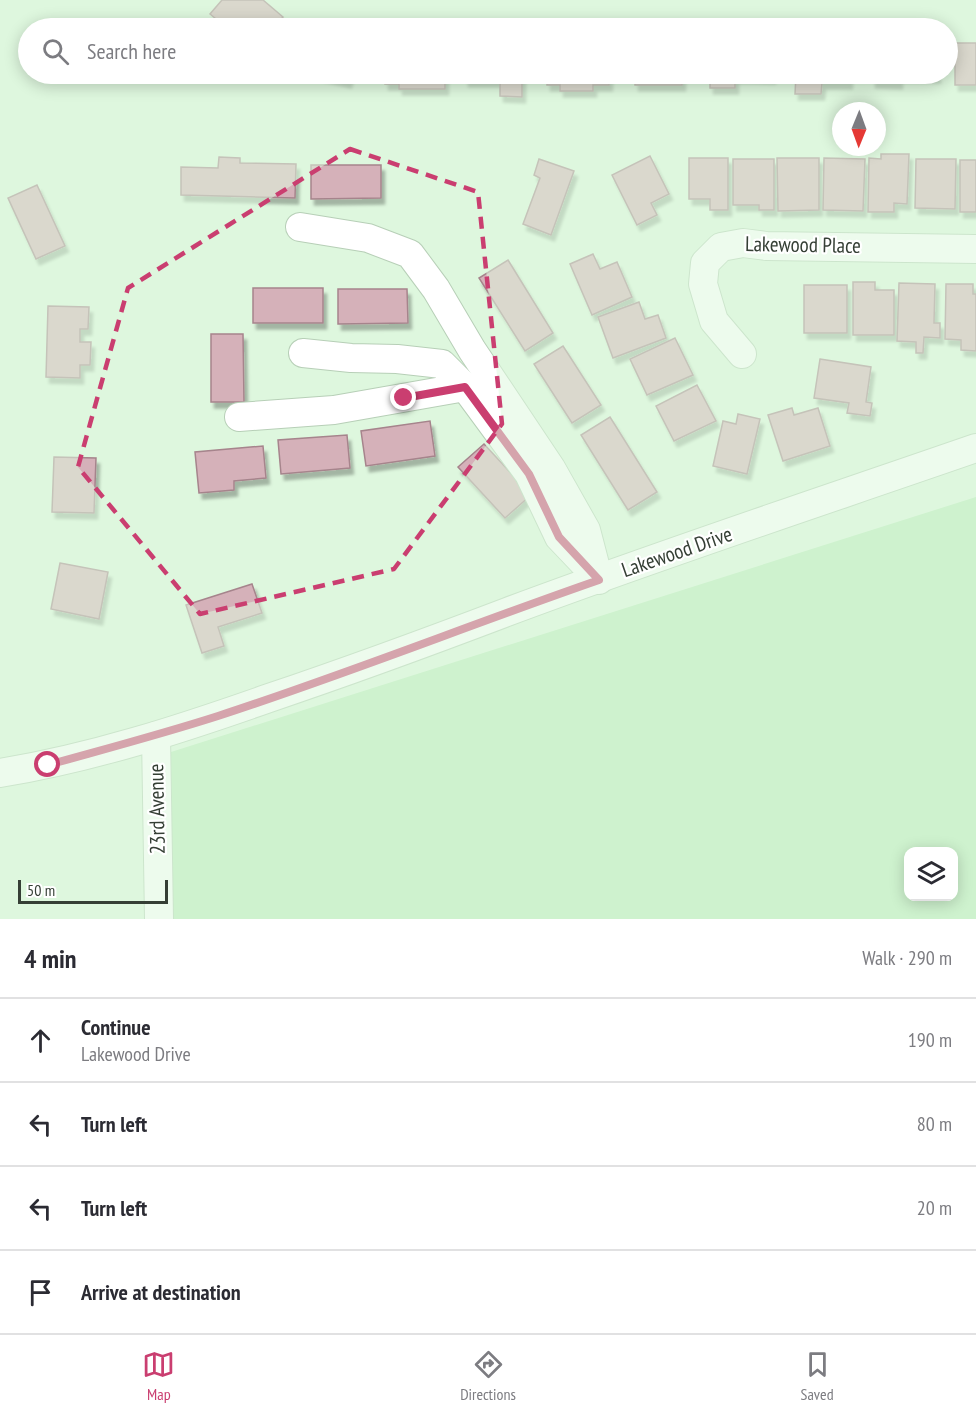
<!DOCTYPE html>
<meta charset="utf-8">
<style>
:root{--surface:#fff;--page:#f2f2f3;--text:#2b2b33;--muted:#7c7c81;--line:#e1e1e2;--accent:#ca3e70}
body{margin:0;font-family:"PT Sans Narrow",sans-serif;background:var(--page);color:var(--text)}
.controls{position:absolute;right:18px;bottom:18px;display:grid;overflow:hidden;border-radius:12px;box-shadow:0 3px 15px #0003}
.controls button{width:54px;height:54px;display:grid;place-items:center;padding:0;border:0;border-bottom:2px solid var(--line);background:var(--surface);color:var(--text);font:30px sans-serif}
.compass{position:absolute;left:832px;top:102px;width:54px;height:54px;border-radius:50%;background:var(--surface);box-shadow:0 3px 15px #0003;rotate:181deg}
.scale{position:absolute;left:18px;bottom:15px;width:150px;box-sizing:border-box;padding-left:6px;border:3px solid #353f35;border-top:0;font-size:16px;line-height:21px;white-space:nowrap;color:#353f35;-webkit-text-stroke:4px #fff;paint-order:stroke}
.stop{position:absolute;width:18px;height:18px;margin:-14px;border:4px solid #ca3e70;border-radius:50%;background:#fff}
.stop.end{background:#ca3e70;border-color:#fff;box-shadow:0 2px 6px #0008}
.list{margin:0;padding:0;list-style:none}
h2{display:flex;justify-content:space-between;align-items:center;height:78px;margin:0;padding:0 24px;font-size:26px}
h2 small{font-size:20px;font-weight:400;color:var(--muted)}
.list li{display:grid;grid-template-columns:39px 1fr auto;gap:18px;align-items:center;box-sizing:border-box;height:84px;padding:0 24px;border-top:2px solid var(--line)}
.list b{display:block;font-size:22px;white-space:nowrap}
.list p{margin:0;font-size:20px;white-space:nowrap;color:var(--muted)}
.list em{font-size:20px;font-style:normal;color:var(--muted)}
.icon{flex:none;width:33px;height:33px;fill:none;stroke:currentColor;stroke-width:2;stroke-linecap:round;stroke-linejoin:round}
.map{position:relative;flex:none;width:976px;height:919px;overflow:hidden}
.search{position:absolute;background:var(--surface);box-shadow:0 3px 15px #0003;left:18px;right:18px;top:18px;height:66px;display:flex;align-items:center;gap:15px;box-sizing:border-box;padding:0 21px;border-radius:33px;color:var(--muted);font-size:22px}
.sheet{height:414px;background:var(--surface)}
nav{display:flex;justify-content:space-around;align-items:center;box-sizing:border-box;height:84px;border-top:2px solid var(--line);background:var(--surface);font-size:16px;color:var(--muted)}
nav a{display:grid;justify-items:center;gap:3px}
nav .on{color:var(--accent)}
.map>svg:first-child{display:block}
.green{fill:#baebba;fill-rule:evenodd}
.building{fill:#d5b1b9;stroke:#a6848c;stroke-width:1.5;filter:url(#shadow)}
.lines{fill:none;stroke-linecap:round;stroke-linejoin:round}
.minor-casing{stroke:#b7cfb7;stroke-width:30}
.minor{stroke:#fff;stroke-width:28}
.route{stroke:#ca3e70;stroke-width:8}
.marked{fill:none;stroke:#ca3e70;stroke-width:4.5;stroke-dasharray:12 8;stroke-linejoin:round}
.labels{text-anchor:middle;stroke-width:4.5;stroke-linejoin:round;paint-order:stroke}
.street-label{font-size:21px;fill:#353f35;stroke:#fff}
</style>
<div class="map">
<svg width="976" height="919" viewBox="0 0 976 919">
<defs>
<filter id="shadow"><feDropShadow dx="3.5" dy="6" stdDeviation="1.5" flood-color="#0004"/></filter>
</defs>
<rect width="100%" height="100%" fill="#def7de"/>
<!-- green -->
<path class="green" d="M976,497V919H173L171,752ZM908,852H954V896H908Z"/>
<!-- building -->
<g class="building">
<polygon points="222,0 263,0 283,17 273,28 218,28 222,24 210,14"/>
<rect x="955" y="43" width="21" height="42"/>
<polygon points="313,74 350,74 348,82"/>
<polygon points="385,74 445,74 445,89 399,89 399,84 385,84"/>
<polygon points="465,74 522,74 522,97 500,96 500,81 465,81"/>
<polygon points="547,74 609,74 609,85 593,85 593,91 560,91 560,85 547,85"/>
<rect x="635" y="74" width="47" height="11"/>
<polygon points="710,74 772,74 772,78 735,77 735,88 710,88"/>
<polygon points="796,74 849,74 849,83 822,83 821,94 795,94"/>
<polygon points="872,74 937,74 937,77 899,76 899,83 872,82"/>
<polygon points="881,154 909,154 907,204 894,203 894,212 868,212 869,158 881,159"/>
<polygon points="650,156 669,194 651,203 657,215 637,225 612,175"/>
<polygon points="219,157 240,158 240,163 296,164 295,198 181,195 181,167 218,168"/>
<polygon points="689,158 728,158 728,210 710,210 710,199 689,199"/>
<polygon points="777,158 819,158 819,210 778,211"/>
<polygon points="824,158 865,159 863,211 823,210"/>
<polygon points="539,159 574,171 551,235 523,224 540,178 534,175"/>
<polygon points="733,159 774,159 774,210 759,210 759,205 733,205"/>
<polygon points="916,159 956,159 955,209 915,208"/>
<rect x="960" y="160" width="16" height="52"/>
<polygon points="311,165 381,165 381,198 311,199"/>
<polygon points="37,185 65,246 36,259 8,198"/>
<polygon points="593,254 600,269 617,262 632,297 592,315 570,264"/>
<polygon points="508,260 553,333 525,351 479,278"/>
<polygon points="853,282 875,282 875,290 894,290 894,335 853,335"/>
<polygon points="899,283 935,284 934,323 940,323 940,338 924,337 923,353 916,353 916,342 897,341"/>
<polygon points="946,284 973,284 973,294 976,294 976,351 961,350 961,340 945,339"/>
<rect x="804" y="285" width="43" height="48"/>
<rect x="253" y="288" width="70" height="35"/>
<polygon points="338,289 407,289 408,323 338,324"/>
<polygon points="639,302 645,319 658,315 666,338 613,358 598,317"/>
<polygon points="48,306 89,307 88,329 80,329 80,342 91,342 90,365 80,365 80,378 46,377"/>
<polygon points="211,334 243,334 244,402 211,402"/>
<polygon points="675,338 693,375 647,395 630,359"/>
<polygon points="563,346 601,405 572,423 534,364"/>
<polygon points="820,359 871,367 866,402 872,403 870,416 847,413 849,403 814,398"/>
<polygon points="697,385 716,421 674,441 656,406"/>
<polygon points="792,408 794,415 818,408 830,446 783,461 768,415"/>
<polygon points="738,414 760,419 747,474 713,466 723,421 736,424"/>
<polygon points="610,417 657,492 628,510 581,435"/>
<polygon points="430,421 435,456 366,466 361,431"/>
<polygon points="347,435 350,468 281,474 278,440"/>
<polygon points="484,444 531,495 505,518 458,467"/>
<polygon points="263,446 266,478 234,481 234,490 199,493 195,452"/>
<polygon points="54,457 96,458 94,513 52,512"/>
<polygon points="60,563 108,572 99,619 51,609"/>
<polygon points="252,584 262,613 218,627 224,646 202,653 186,605"/>
</g>
<g class="lines">
<defs>
<g id="minor">
<polyline points="300,227 368,238 410,254 436,289 472,350 551,468 586,530 599,580"/>
<polyline points="303,353 351,358 397,359 442,364 465,387 529,474 559,537 598,578"/>
<polyline points="742,354 714,321 703,284 705,263 721,247 743,243 766,246 976,249"/>
<polyline points="239,417 334,410 465,387"/>
<polyline points="156,736 159,919"/>
<path d="M0,773C92,758 181,729 269,698C349,671 428,642 507,612C662,554 820,502 976,448"/>
</g>
</defs>
<!-- minor casing -->
<use href="#minor" class="minor-casing"/>
<!-- minor -->
<use href="#minor" class="minor"/>
</g>
<g class="lines">
<!-- route -->
<path class="route" d="M48,765C105,749 162,734 218,716C347,674 472,624 599,580L559,537L529,474L465,387L404,398"/>
</g>
<!-- marked area -->
<path d="M0 0H976V919H0ZM350,149L478,192L502,424L394,569L200,614L78,467L128,288Z" fill="#def7de" fill-opacity=".55" fill-rule="evenodd"/>
<path class="marked" d="M350,149L478,192L502,424L394,569L200,614L78,467L128,288Z"/>
<g class="labels">
<!-- street labels -->
<g class="street-label">
<text transform="translate(803 245) rotate(1)" y="7">Lakewood Place</text>
<text transform="translate(677 552) rotate(-19)" y="7">Lakewood Drive</text>
<text transform="translate(157 809) rotate(-91)" y="7">23rd Avenue</text>
</g>
</g>
</svg>
<div class="controls">
<button><svg class="icon" aria-label="layers" viewBox="0 0 24 24"><path d="M12 4l9 5-9 5-9-5zM3 14l9 5 9-5"/></svg></button>
</div>
<svg class="compass" viewBox="-18 -18 36 36"><path d="M0-13l5 13h-10z" fill="#e53935"/><path d="M0 13l5-13h-10z" fill="#7c7c81"/></svg>
<div class="scale">50 m</div>
<div class="stop" style="left:48px;top:765px"></div>
<div class="stop end" style="left:404px;top:398px"></div>
<div class="search"><svg class="icon" aria-label="search" viewBox="0 0 24 24"><circle cx="10" cy="10" r="6"/><path d="M15 15l6 6"/></svg>Search here</div>
</div>
<section class="sheet">
<h2>4 min<small>Walk · 290 m</small></h2>
<ul class="list">
<li><svg class="icon" aria-label="ahead" viewBox="0 0 24 24"><path d="M12 20V5M6 11l6-6 6 6"/></svg><div><b>Continue</b><p>Lakewood Drive</p></div><em>190 m</em></li>
<li><svg class="icon" aria-label="left" viewBox="0 0 24 24"><path d="M17 20v-9H6M10 6l-5 5 5 5"/></svg><div><b>Turn left</b></div><em>80 m</em></li>
<li><svg class="icon" aria-label="left" viewBox="0 0 24 24"><path d="M17 20v-9H6M10 6l-5 5 5 5"/></svg><div><b>Turn left</b></div><em>20 m</em></li>
<li><svg class="icon" aria-label="arrive" viewBox="0 0 24 24"><path d="M6 21V4h12l-3 4 3 4H6"/></svg><div><b>Arrive at destination</b></div></li>
</ul>
</section>
<nav>
<a class="on"><svg class="icon" aria-label="map" viewBox="0 0 24 24"><path d="M3 6l6-2 6 2 6-2v14l-6 2-6-2-6 2zM9 4v14M15 6v14"/></svg>Map</a>
<a><svg class="icon" aria-label="directions" viewBox="0 0 24 24"><path d="M12 3l9 9-9 9-9-9zM9 14v-3h6M13 9l2 2-2 2"/></svg>Directions</a>
<a><svg class="icon" aria-label="saved" viewBox="0 0 24 24"><path d="M7 4h10v16l-5-4-5 4z"/></svg>Saved</a>
</nav>
